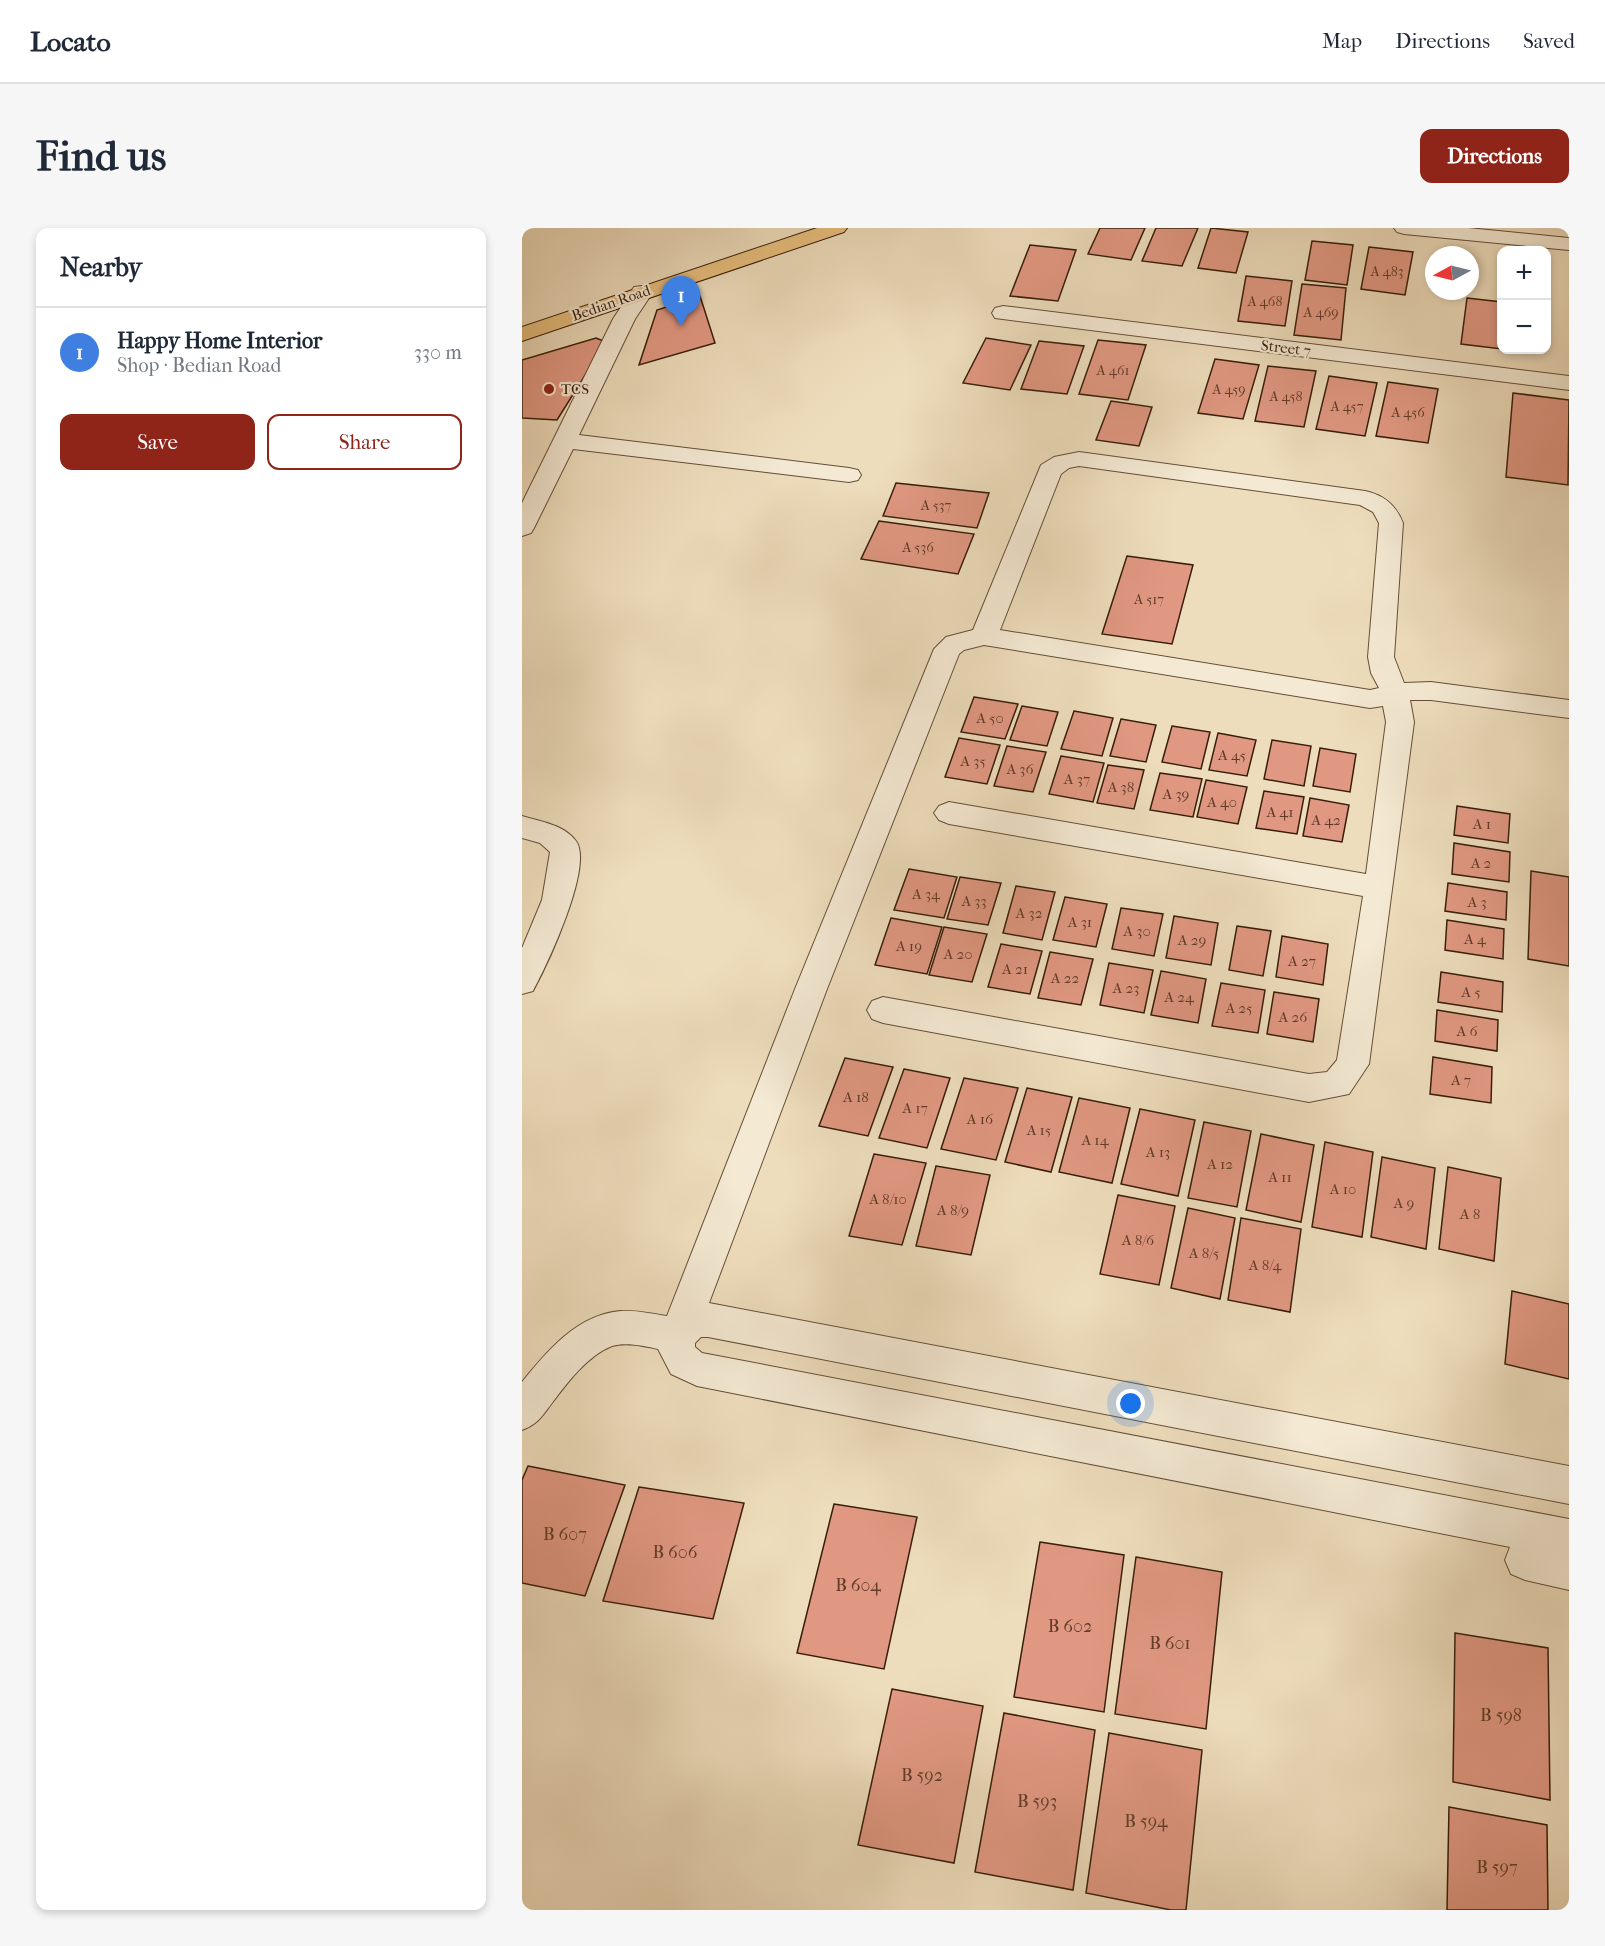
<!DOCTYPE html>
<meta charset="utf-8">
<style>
:root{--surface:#fff;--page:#f6f6f7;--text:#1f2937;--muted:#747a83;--line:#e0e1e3;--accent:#8f2418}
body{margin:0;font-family:"IM FELL French Canon",serif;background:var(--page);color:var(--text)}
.controls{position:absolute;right:18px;top:18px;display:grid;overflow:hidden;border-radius:12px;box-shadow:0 3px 9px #0003}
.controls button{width:54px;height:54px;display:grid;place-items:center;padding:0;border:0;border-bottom:2px solid var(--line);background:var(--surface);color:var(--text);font:30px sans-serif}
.compass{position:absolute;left:903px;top:18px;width:54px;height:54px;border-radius:50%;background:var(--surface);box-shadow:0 3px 9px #0003;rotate:263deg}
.you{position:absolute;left:609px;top:1176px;width:21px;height:21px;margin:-15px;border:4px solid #fff;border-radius:50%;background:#1a73e8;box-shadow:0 0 0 9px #1a73e833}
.badge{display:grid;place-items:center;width:39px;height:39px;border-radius:50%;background:var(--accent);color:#fff;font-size:20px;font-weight:700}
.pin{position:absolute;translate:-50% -50px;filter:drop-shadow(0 2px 3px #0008)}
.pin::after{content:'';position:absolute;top:32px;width:21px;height:18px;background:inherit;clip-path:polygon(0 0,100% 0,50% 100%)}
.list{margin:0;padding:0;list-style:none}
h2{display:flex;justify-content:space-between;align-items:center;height:78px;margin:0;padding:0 24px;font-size:26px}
h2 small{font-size:20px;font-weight:400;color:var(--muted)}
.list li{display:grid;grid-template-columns:39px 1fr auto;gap:18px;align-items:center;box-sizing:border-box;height:90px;padding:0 24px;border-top:2px solid var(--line)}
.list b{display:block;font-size:22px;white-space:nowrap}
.list p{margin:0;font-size:20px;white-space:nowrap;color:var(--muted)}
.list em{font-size:20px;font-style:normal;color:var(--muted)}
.actions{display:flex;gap:12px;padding:18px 24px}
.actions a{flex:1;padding:14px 0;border:2px solid var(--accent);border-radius:12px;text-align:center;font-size:21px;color:var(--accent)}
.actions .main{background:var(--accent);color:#fff}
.map{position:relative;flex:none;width:1047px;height:1682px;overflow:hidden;border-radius:12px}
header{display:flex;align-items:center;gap:36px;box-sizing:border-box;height:84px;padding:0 30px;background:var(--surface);border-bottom:2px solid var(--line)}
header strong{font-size:28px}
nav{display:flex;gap:33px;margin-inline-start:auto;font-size:21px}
.intro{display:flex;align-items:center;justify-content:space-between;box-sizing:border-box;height:144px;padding:0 36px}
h1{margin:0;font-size:42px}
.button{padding:15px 27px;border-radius:12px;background:var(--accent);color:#fff;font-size:21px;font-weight:700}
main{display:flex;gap:36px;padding:0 36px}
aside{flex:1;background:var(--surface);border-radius:12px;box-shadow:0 3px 9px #0003}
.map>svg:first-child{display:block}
.building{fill:#e19882;stroke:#371e0b;stroke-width:1.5}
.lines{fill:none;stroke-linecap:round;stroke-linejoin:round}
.minor-casing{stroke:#654e37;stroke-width:2}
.major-casing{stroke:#371e0b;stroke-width:2}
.minor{fill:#f4e9d3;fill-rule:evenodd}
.major{fill:#e7be7e;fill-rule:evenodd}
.poi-dot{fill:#8f2418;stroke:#f4e9d3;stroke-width:2}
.labels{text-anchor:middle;stroke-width:4.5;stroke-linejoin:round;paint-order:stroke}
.far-number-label{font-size:14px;fill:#623c29}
.far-street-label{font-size:15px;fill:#371e0b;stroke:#f4e9d3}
.far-poi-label{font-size:15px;fill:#371e0b;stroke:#f4e9d3;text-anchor:start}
.number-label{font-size:15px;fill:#623c29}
.near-number-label{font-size:18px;fill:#623c29}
</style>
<header>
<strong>Locato</strong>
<nav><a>Map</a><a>Directions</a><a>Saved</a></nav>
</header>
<div class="intro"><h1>Find us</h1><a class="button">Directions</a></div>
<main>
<aside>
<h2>Nearby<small></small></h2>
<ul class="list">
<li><span class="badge" style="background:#3f7fe0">1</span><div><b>Happy Home Interior</b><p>Shop · Bedian Road</p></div><em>330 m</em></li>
</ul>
<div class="actions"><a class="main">Save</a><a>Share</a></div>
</aside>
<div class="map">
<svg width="1047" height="1682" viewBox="0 0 1047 1682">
<rect width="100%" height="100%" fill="#eeddbc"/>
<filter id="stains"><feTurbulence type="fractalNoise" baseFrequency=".00333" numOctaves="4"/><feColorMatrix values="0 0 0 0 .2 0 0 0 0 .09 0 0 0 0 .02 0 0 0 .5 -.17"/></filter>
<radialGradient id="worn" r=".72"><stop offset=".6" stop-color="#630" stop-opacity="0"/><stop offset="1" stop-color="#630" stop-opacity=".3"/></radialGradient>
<!-- building -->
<g class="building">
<polygon points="578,0 623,0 609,32 566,26"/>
<polygon points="634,0 676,0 660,38 620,33"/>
<polygon points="689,0 726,4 714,45 676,40"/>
<polygon points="790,13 831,17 825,57 783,52"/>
<polygon points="508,17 554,22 536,73 488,68"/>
<polygon points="847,19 891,24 883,67 839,61"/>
<polygon points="724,48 770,53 763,98 716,93"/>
<polygon points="780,56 824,60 819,112 772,107"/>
<polygon points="178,68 193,115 117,137 135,82"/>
<polygon points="945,70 980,74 980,121 939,116"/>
<polygon points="74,110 84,114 35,192 0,190 0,132"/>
<polygon points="464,110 509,117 488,162 441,155"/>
<polygon points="576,112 624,117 606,172 557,166"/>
<polygon points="517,113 562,118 545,166 499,161"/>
<polygon points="693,131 737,137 721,191 676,185"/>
<polygon points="746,138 794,143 782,199 733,193"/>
<polygon points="807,148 855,155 843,208 794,201"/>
<polygon points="866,154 916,161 906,215 854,208"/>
<polygon points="991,165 1047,172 1046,257 984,249"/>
<polygon points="589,173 630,179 617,218 574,212"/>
<polygon points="374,255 467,265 455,300 361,288"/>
<polygon points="357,293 452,306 436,346 339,331"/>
<polygon points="605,328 671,337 650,416 580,406"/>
<polygon points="452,469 496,476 483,511 439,504"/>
<polygon points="500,478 536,484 525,518 488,512"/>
<polygon points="552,483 591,490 580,528 539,521"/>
<polygon points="599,491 634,497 624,534 588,528"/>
<polygon points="650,498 688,504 679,541 640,534"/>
<polygon points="696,505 734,512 725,548 687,542"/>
<polygon points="437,510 478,517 465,556 423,549"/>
<polygon points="750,512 789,518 782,558 742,551"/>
<polygon points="485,518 524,524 511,564 472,558"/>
<polygon points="798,520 834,526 828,564 791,558"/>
<polygon points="539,528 582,535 571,574 527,566"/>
<polygon points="586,537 622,542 612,581 575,575"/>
<polygon points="638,545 680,551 671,589 628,582"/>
<polygon points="684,552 725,559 716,596 675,589"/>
<polygon points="742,563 782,569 775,606 734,600"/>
<polygon points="788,570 827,577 820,614 781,608"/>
<polygon points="935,578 988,586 986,615 932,607"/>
<polygon points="932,615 988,624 987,654 930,646"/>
<polygon points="387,641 435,649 422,690 372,682"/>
<polygon points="1009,643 1047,649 1047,738 1006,731"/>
<polygon points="438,649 479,655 466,697 425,691"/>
<polygon points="926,655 985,664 984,692 923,683"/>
<polygon points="494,658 533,664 520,712 481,705"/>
<polygon points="543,669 585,676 574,719 531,712"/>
<polygon points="599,680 641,686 632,728 590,721"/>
<polygon points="652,688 696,695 689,737 644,730"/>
<polygon points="369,690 420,699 405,746 353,737"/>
<polygon points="925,692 982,701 981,731 923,722"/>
<polygon points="715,698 749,703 741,748 707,742"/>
<polygon points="422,699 465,706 450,754 407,747"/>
<polygon points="760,708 806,716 801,757 754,749"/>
<polygon points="479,716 520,723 508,766 466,759"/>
<polygon points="528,724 571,731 559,777 516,770"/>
<polygon points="587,735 631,742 622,785 578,777"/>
<polygon points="639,743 684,751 676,795 629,787"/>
<polygon points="919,744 981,754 980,784 916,774"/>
<polygon points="699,755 743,762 736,805 690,798"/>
<polygon points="752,764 797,771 791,814 745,806"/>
<polygon points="915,782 976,792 975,823 913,813"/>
<polygon points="911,829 970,839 969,875 908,866"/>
<polygon points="323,830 371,839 346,908 297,898"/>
<polygon points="382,841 428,850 405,920 357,910"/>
<polygon points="442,850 496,860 474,932 419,921"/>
<polygon points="505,860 550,869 529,944 483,934"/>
<polygon points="557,870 608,880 590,955 537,944"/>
<polygon points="618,881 673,892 656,968 599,956"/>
<polygon points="682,894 729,903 715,979 666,970"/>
<polygon points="739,906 792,917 779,994 724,982"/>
<polygon points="803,914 851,924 840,1009 790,999"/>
<polygon points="352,926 404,935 380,1017 327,1008"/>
<polygon points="860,929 913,940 904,1021 849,1009"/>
<polygon points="414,938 468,947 449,1027 394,1018"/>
<polygon points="926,939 979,950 972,1033 917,1021"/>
<polygon points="596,967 653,978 637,1057 578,1046"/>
<polygon points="666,980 713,990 698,1071 649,1060"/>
<polygon points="719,990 779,1001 768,1084 706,1072"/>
<polygon points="990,1063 1047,1076 1047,1151 983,1136"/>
<polygon points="6,1238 103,1257 63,1368 0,1355 0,1252"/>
<polygon points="117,1259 222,1275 191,1391 81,1373"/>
<polygon points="312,1276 395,1289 362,1441 275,1425"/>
<polygon points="518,1314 602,1327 582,1484 492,1469"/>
<polygon points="614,1329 700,1344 684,1501 593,1486"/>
<polygon points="933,1405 1026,1420 1028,1572 931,1554"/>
<polygon points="370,1461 461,1478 432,1635 336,1617"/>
<polygon points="482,1485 573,1502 551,1662 453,1644"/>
<polygon points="587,1505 680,1522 664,1682 649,1682 564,1665"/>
<polygon points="927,1579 1025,1597 1026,1682 925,1682"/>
</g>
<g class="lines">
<defs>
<g id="minor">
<polygon points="872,0 946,0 1047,10 1047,22 882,6 875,4"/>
<polygon points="120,58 128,59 131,64 113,91 57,207 327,240 336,242 339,247 336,252 327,254 51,221 12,300 9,305 0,308 0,275 91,91 112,59"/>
<polygon points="481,78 1047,148 1047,162 473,90 470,85 473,80"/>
<path d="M557,224L843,263C862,267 874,277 881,295L872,429L882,455L909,454L1047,472V490L909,472H888L892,494L847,836L827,866L787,874L361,795L350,791L345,782L350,773L361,769L787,846L805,844L815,832L841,668L427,596L417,592L412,585L417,578L427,574L844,646L864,494L861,478L848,480L462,417L442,422L437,426L305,761L187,1075L1047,1238V1276L186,1109H179L173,1115V1119L180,1125L1047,1291V1362L1003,1352L989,1346L983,1332L988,1319L175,1158L149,1146L136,1121C122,1118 104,1114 90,1118C66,1127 45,1155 30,1175C20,1188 16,1196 0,1202V1154C25,1123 56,1086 99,1083C115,1082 130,1086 145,1088L273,761L412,421L424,409L451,402L519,237L532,229ZM557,238L838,277L851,284L857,295L846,429L849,445L857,460L848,462L478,402L539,246L547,240Z"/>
<path d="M0,588C19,594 41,596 54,613C72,638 25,737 11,763L0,766V720L20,672L28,624L18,615L0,610Z"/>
</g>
<polygon id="major" points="295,0 325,0 322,4 0,113 0,99"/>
</defs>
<!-- minor casing -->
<use href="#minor" class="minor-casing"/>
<!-- major casing -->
<use href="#major" class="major-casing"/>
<!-- minor -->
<use href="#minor" class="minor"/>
<!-- major -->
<use href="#major" class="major"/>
</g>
<!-- markers -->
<circle class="poi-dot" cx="27" cy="161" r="6"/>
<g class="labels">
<!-- far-number labels -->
<g class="far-number-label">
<text x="865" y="48">A 483</text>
<text x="743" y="78">A 468</text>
<text x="799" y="89">A 469</text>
<text x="591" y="147">A 461</text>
<text x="707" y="166">A 459</text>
<text x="764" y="173">A 458</text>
<text x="825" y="183">A 457</text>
<text x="886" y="189">A 456</text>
<text x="414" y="282">A 537</text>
<text x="396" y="324">A 536</text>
<text x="627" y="376">A 517</text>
</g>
<!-- far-street labels -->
<g class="far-street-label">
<text transform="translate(89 75) rotate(-19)" y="5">Bedian Road</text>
<text transform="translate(764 120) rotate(7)" y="5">Street 7</text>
</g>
<!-- far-poi labels -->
<g class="far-poi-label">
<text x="39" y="166">TCS</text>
</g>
<!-- number labels -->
<g class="number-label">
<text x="468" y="495">A 50</text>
<text x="710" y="532">A 45</text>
<text x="451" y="538">A 35</text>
<text x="498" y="546">A 36</text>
<text x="555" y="556">A 37</text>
<text x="599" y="564">A 38</text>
<text x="654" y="571">A 39</text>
<text x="700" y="579">A 40</text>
<text x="758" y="589">A 41</text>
<text x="804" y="597">A 42</text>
<text x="960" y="601">A 1</text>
<text x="959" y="640">A 2</text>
<text x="404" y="671">A 34</text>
<text x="452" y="678">A 33</text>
<text x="955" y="679">A 3</text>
<text x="507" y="690">A 32</text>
<text x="558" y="699">A 31</text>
<text x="615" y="708">A 30</text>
<text x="953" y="716">A 4</text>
<text x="670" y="717">A 29</text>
<text x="387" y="723">A 19</text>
<text x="436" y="731">A 20</text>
<text x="780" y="738">A 27</text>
<text x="493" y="746">A 21</text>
<text x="543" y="755">A 22</text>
<text x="604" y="765">A 23</text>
<text x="949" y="769">A 5</text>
<text x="657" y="774">A 24</text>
<text x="717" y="785">A 25</text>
<text x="771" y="794">A 26</text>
<text x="945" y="808">A 6</text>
<text x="939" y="857">A 7</text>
<text x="334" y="874">A 18</text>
<text x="393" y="885">A 17</text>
<text x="458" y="896">A 16</text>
<text x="517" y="907">A 15</text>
<text x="573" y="917">A 14</text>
<text x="636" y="929">A 13</text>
<text x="698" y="941">A 12</text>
<text x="758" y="954">A 11</text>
<text x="821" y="966">A 10</text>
<text x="366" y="976">A 8/10</text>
<text x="882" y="980">A 9</text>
<text x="431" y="987">A 8/9</text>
<text x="948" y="991">A 8</text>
<text x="616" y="1017">A 8/6</text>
<text x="682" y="1030">A 8/5</text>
<text x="743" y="1042">A 8/4</text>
</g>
<!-- near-number labels -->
<g class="near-number-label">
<text x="43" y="1312">B 607</text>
<text x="153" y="1330">B 606</text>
<text x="336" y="1363">B 604</text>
<text x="548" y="1404">B 602</text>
<text x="648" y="1421">B 601</text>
<text x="979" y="1493">B 598</text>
<text x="400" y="1553">B 592</text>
<text x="515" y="1579">B 593</text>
<text x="624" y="1599">B 594</text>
<text x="975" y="1645">B 597</text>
</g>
</g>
<rect width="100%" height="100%" filter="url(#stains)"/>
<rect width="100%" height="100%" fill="url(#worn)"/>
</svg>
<div class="controls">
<button>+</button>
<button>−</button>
</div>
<svg class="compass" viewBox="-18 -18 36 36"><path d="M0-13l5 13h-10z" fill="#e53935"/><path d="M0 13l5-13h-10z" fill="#747a83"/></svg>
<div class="you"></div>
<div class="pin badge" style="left:159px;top:98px;background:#3f7fe0">1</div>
</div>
</main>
